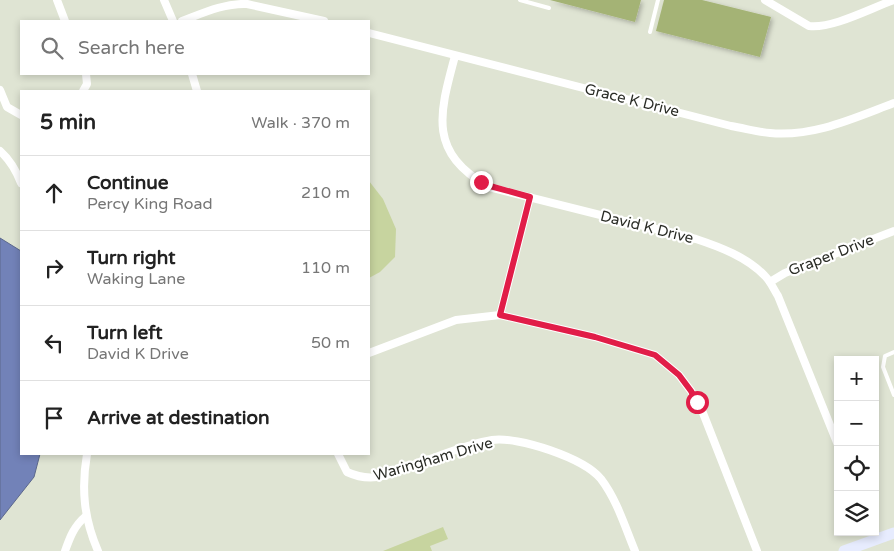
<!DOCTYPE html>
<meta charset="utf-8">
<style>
:root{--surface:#fff;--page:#f6f6f6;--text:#222;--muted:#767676;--line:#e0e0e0}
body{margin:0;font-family:"Varela Round",sans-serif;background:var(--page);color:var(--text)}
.controls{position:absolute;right:15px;bottom:15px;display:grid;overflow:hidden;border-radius:0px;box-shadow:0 2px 8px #0003}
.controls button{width:45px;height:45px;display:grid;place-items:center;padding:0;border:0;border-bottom:1px solid var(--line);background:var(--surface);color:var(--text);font:25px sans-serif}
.stop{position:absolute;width:15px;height:15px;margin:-11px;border:4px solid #e11d48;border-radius:50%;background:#fff}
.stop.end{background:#e11d48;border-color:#fff;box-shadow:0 1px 5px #0008}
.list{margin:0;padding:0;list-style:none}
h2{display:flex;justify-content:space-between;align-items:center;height:65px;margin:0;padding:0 20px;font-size:21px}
h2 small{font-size:16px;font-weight:400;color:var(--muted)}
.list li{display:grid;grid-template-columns:32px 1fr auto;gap:15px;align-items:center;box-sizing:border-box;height:75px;padding:0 20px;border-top:1px solid var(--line)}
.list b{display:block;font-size:19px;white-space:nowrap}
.list p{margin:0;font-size:16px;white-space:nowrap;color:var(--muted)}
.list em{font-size:16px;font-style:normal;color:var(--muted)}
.icon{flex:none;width:28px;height:28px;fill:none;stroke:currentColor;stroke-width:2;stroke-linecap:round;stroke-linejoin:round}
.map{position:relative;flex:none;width:894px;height:551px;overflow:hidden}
.search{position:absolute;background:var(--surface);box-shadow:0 2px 8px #0003;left:20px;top:20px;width:350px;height:55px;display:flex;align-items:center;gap:12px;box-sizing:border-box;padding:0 18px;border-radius:0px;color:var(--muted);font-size:19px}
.panel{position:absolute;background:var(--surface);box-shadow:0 2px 8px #0003;left:20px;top:90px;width:350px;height:365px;border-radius:0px}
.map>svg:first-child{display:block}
.green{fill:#c7d49f}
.water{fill:#7282b8;stroke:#5c688c}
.building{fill:#a4b374;filter:url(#shadow)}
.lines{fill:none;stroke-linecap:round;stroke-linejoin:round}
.lane{stroke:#fff;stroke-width:4}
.street{stroke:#fff;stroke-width:8}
.secondary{stroke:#e7ecfe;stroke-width:11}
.route{stroke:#e11d48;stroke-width:6}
.labels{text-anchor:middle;stroke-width:4.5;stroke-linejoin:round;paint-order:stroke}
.street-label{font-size:15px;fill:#2a2c26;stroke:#fff}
</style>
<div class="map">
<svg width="894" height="551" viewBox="0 0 894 551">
<defs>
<filter id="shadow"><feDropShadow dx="2" dy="2" stdDeviation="2.5" flood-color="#0004"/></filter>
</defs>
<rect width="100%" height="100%" fill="#dfe4d3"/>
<!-- green -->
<g class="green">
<polygon points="369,181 383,199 396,229 395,257 380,272 369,278"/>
<polygon points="443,527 448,539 430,546 432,551 383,551"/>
</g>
<!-- water -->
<polygon class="water" points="0,238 21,251 21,454 40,454 34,477 0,520"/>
<!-- building -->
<g class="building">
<polygon points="550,0 641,0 635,22"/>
<polygon points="664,0 702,0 771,17 760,57 656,31"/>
</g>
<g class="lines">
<!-- lane -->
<g class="lane">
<polyline points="520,0 549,8"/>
<polyline points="650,32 658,0"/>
<polyline points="894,352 885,356 883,367 894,395"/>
</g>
<!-- street -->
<g class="street">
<polyline points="57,0 65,21"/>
<polyline points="164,0 173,21"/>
<path d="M765,0L809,26C832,29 871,8 894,0"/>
<path d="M182,21C203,13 224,3 247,4L324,21"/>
<path d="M369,33L731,126C744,128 757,132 770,133C814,137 854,118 894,103"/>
<path d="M455,56C439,115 428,152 489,187L696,239C720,247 747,257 765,276C771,282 774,290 778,296L838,445"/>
<polyline points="192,74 197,91"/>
<polyline points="0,90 7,107 21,115"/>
<polyline points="83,91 87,84 86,74"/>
<path d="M0,151C10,160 16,170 21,183"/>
<polyline points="770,282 785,273 894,231"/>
<polyline points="500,315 530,197"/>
<polyline points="369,353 456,320 500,315 595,337 655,355 679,375 691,391 703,413 757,551"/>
<path d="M87,454C81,489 84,519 98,551"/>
<path d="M338,454L347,472C375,485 393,472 419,463C443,455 467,444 492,440C518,436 584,458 601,479C617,500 625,527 635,551"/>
<path d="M65,551C70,537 74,526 86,516"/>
</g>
<!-- secondary -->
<polyline class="secondary" points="844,551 894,533"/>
</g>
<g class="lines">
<!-- route -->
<polyline class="route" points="481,182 490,186 530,197 500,315 595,337 655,355 679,375 691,391 697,402"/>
</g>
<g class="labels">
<!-- street labels -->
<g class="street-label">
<text transform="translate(632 100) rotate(14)" y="5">Grace K Drive</text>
<text transform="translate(647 227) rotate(14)" y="5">David K Drive</text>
<text transform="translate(831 255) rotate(-21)" y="5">Graper Drive</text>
<text transform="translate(433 459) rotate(-16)" y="5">Waringham Drive</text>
</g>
</g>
</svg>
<div class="controls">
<button>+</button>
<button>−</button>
<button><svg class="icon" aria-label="locate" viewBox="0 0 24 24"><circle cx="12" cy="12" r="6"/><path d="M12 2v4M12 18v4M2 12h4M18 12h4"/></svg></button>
<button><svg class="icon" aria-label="layers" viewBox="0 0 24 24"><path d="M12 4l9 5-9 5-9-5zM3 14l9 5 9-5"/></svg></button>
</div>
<div class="stop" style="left:697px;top:402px"></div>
<div class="stop end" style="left:481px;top:182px"></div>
<div class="search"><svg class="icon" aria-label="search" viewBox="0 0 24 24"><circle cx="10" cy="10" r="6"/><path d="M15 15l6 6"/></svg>Search here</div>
<section class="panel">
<h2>5 min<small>Walk · 370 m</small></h2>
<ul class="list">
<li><svg class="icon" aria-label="ahead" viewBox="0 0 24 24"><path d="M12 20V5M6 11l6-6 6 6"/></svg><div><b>Continue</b><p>Percy King Road</p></div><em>210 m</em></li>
<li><svg class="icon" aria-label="right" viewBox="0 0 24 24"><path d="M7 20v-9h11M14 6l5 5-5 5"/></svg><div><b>Turn right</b><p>Waking Lane</p></div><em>110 m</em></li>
<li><svg class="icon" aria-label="left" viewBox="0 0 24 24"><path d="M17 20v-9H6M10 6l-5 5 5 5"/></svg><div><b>Turn left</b><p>David K Drive</p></div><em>50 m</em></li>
<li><svg class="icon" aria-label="arrive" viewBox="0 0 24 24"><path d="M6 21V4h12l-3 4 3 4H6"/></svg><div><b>Arrive at destination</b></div></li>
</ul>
</section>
</div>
